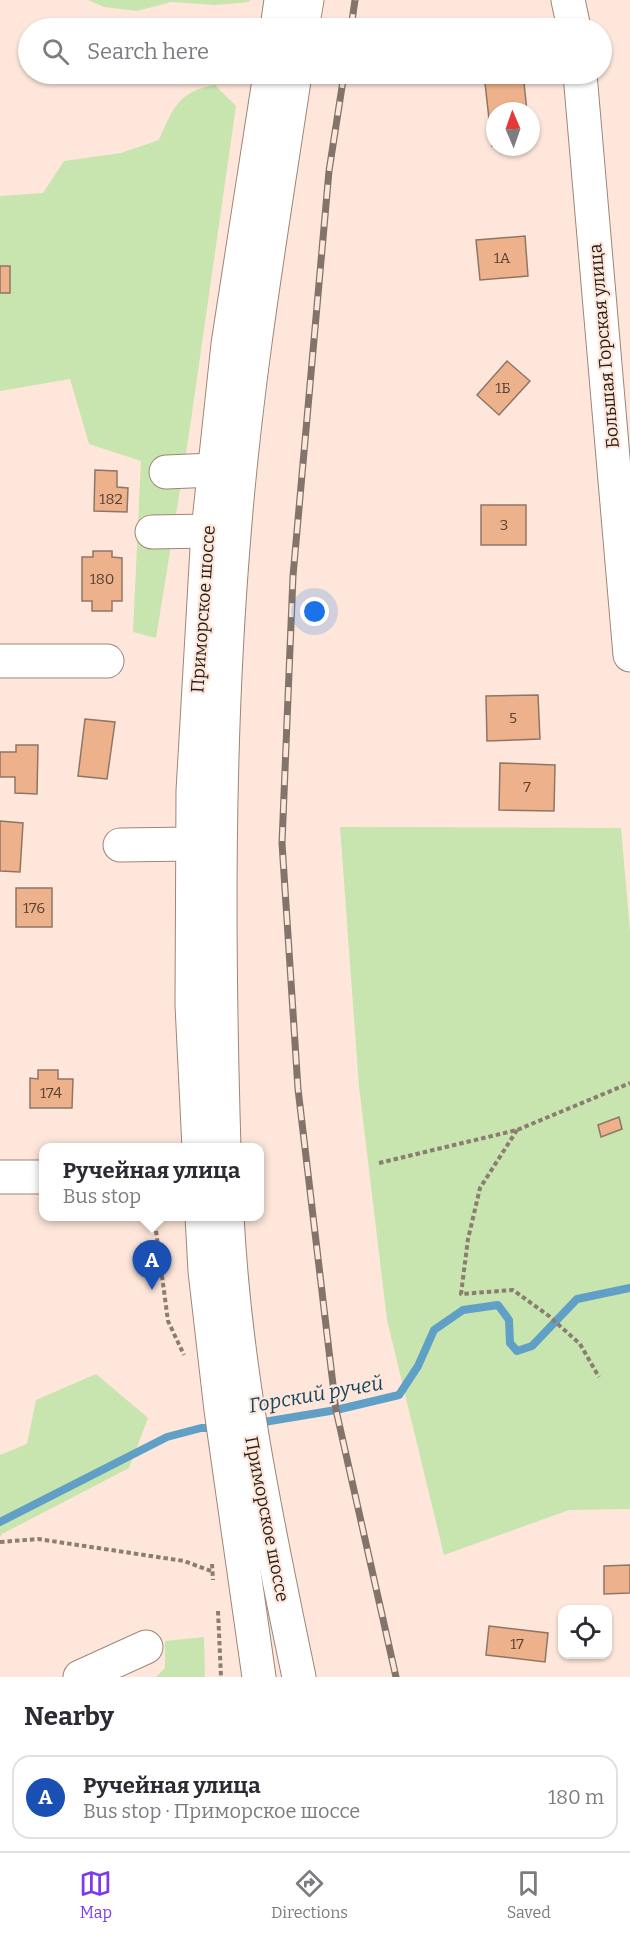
<!DOCTYPE html>
<meta charset="utf-8">
<style>
:root{--surface:#fff;--page:#f2f2f3;--text:#2b2b33;--muted:#7c7c81;--line:#e1e1e2;--accent:#7c3aed}
body{margin:0;font-family:Bitter,serif;background:var(--page);color:var(--text)}
.controls{position:absolute;right:18px;bottom:18px;display:grid;overflow:hidden;border-radius:12px;box-shadow:0 2px 4px #0004}
.controls button{width:54px;height:54px;display:grid;place-items:center;padding:0;border:0;border-bottom:2px solid var(--line);background:var(--surface);color:var(--text);font:30px sans-serif}
.compass{position:absolute;left:486px;top:102px;width:54px;height:54px;border-radius:50%;background:var(--surface);box-shadow:0 2px 4px #0004;rotate:358deg}
.you{position:absolute;left:315px;top:612px;width:21px;height:21px;margin:-15px;border:4px solid #fff;border-radius:50%;background:#1a73e8;box-shadow:0 0 0 9px #1a73e833}
.badge{display:grid;place-items:center;width:39px;height:39px;border-radius:50%;background:var(--accent);color:#fff;font-size:20px;font-weight:700}
.pin{position:absolute;translate:-50% -50px;filter:drop-shadow(0 2px 3px #0008)}
.pin::after{content:'';position:absolute;top:32px;width:21px;height:18px;background:inherit;clip-path:polygon(0 0,100% 0,50% 100%)}
.popup{position:absolute;left:39px;top:1143px;width:225px;height:78px;box-sizing:border-box;display:grid;place-content:center;border-radius:12px;background:var(--surface);filter:drop-shadow(0 2px 4px #0005);font-size:20px;white-space:nowrap;color:var(--muted)}
.popup b{font-size:22px;color:var(--text)}
.popup::after{content:'';position:absolute;left:50%;top:100%;margin-left:-12px;border:12px solid transparent;border-top-color:var(--surface)}
.list{margin:0;padding:0;list-style:none}
h2{display:flex;justify-content:space-between;align-items:center;height:78px;margin:0;padding:0 24px;font-size:26px}
h2 small{font-size:20px;font-weight:400;color:var(--muted)}
.list li{display:grid;grid-template-columns:39px 1fr auto;gap:18px;align-items:center;box-sizing:border-box;height:84px;margin:0 12px 12px;padding:0 12px;border:2px solid var(--line);border-radius:18px}
.list b{display:block;font-size:22px;white-space:nowrap}
.list p{margin:0;font-size:20px;white-space:nowrap;color:var(--muted)}
.list em{font-size:20px;font-style:normal;color:var(--muted)}
.icon{flex:none;width:33px;height:33px;fill:none;stroke:currentColor;stroke-width:2;stroke-linecap:round;stroke-linejoin:round}
.map{position:relative;flex:none;width:630px;height:1677px;overflow:hidden}
.search{position:absolute;background:var(--surface);box-shadow:0 2px 4px #0004;left:18px;right:18px;top:18px;height:66px;display:flex;align-items:center;gap:15px;box-sizing:border-box;padding:0 21px;border-radius:33px;color:var(--muted);font-size:22px}
.sheet{height:174px;background:var(--surface)}
nav{display:flex;justify-content:space-around;align-items:center;box-sizing:border-box;height:84px;border-top:2px solid var(--line);background:var(--surface);font-size:16px;color:var(--muted)}
nav a{display:grid;justify-items:center;gap:3px}
nav .on{color:var(--accent)}
.map>svg:first-child{display:block}
.green{fill:#c8e4af}
.lines{fill:none;stroke-linecap:round;stroke-linejoin:round}
.stream{stroke:#609fc6;stroke-width:8}
.building{fill:#edb18c;stroke:#8e7667;stroke-width:1.5}
.minor-casing{stroke:#9e8577;stroke-width:35}
.highway-casing{stroke:#9e8577;stroke-width:35}
.path{stroke:#8c7d73;stroke-width:4;stroke-dasharray:4.5 3;stroke-linecap:butt}
.minor{stroke:#fff;stroke-width:33}
.highway{stroke:#fff;stroke-width:33}
.rail-casing{stroke:#83746b;stroke-width:7}
.rail{stroke:#fee7da;stroke-width:4.5;stroke-dasharray:14;stroke-linecap:butt}
.labels{text-anchor:middle;stroke-width:4.5;stroke-linejoin:round;paint-order:stroke}
.number-label{font-size:15px;fill:#584335}
.street-label{font-size:18px;fill:#271e18;stroke:#fee7da}
.water-label{font-size:20px;font-style:italic;fill:#134661;stroke:#fee7da}
</style>
<div class="map">
<svg width="630" height="1677" viewBox="0 0 630 1677">
<rect width="100%" height="100%" fill="#fee7da"/>
<!-- green -->
<g class="green">
<polygon points="88,0 250,0 249,2 215,5 171,2 137,11 104,7"/>
<path d="M215,85L236,106L189,434L156,638L133,632L141,461L89,444L70,379L0,391V196L43,193L64,161L121,153L159,140C172,109 179,91 215,85Z"/>
<polygon points="340,827 621,828 630,932 630,1509 569,1510 444,1555 387,1320 359,1086"/>
<polygon points="96,1374 148,1418 129,1468 2,1534 0,1537 0,1455 27,1444 36,1400"/>
<polygon points="204,1637 205,1677 156,1677 165,1668 165,1641"/>
</g>
<g class="lines">
<!-- stream -->
<g class="stream">
<polyline points="258,1423 336,1410 399,1395 418,1366 434,1330 463,1310 498,1305 509,1320 510,1343 517,1351 532,1346 577,1299 630,1288"/>
<polyline points="0,1522 167,1437 201,1428 217,1428"/>
</g>
</g>
<!-- building -->
<g class="building">
<polygon points="484,74 523,74 527,111 495,111 495,145 492,146"/>
<polygon points="525,236 528,276 480,280 476,240"/>
<rect x="0" y="266" width="10" height="27"/>
<polygon points="507,361 530,381 499,415 477,395"/>
<polygon points="95,470 117,471 117,487 128,488 127,512 94,511"/>
<rect x="481" y="505" width="45" height="40"/>
<polygon points="93,551 112,551 112,557 122,558 122,601 112,601 112,611 92,611 92,601 82,601 82,557 93,557"/>
<polygon points="538,695 540,739 487,741 486,696"/>
<polygon points="85,719 115,722 107,779 78,776"/>
<polygon points="16,745 38,745 37,794 15,793 15,777 0,777 0,752 16,752"/>
<polygon points="500,763 555,765 554,811 499,810"/>
<polygon points="0,821 23,823 20,872 0,871"/>
<rect x="16" y="888" width="36" height="39"/>
<polygon points="38,1070 58,1070 58,1079 73,1079 72,1108 30,1108 30,1078 38,1079"/>
<polygon points="619,1117 622,1129 601,1137 598,1125"/>
<polygon points="630,1565 630,1593 604,1594 604,1566"/>
<polygon points="489,1626 548,1633 545,1662 486,1655"/>
</g>
<g class="lines">
<defs>
<g id="minor">
<polyline points="568,0 574,28"/>
<polyline points="580,74 630,655"/>
<polyline points="166,472 214,470"/>
<polyline points="152,532 208,531"/>
<polyline points="0,661 107,661"/>
<polyline points="120,845 192,844"/>
<polyline points="0,1177 44,1177"/>
<polyline points="80,1677 146,1647"/>
</g>
<g id="highway">
<polyline points="277,28 281,0"/>
<polyline points="302,28 307,0"/>
<polyline points="199,1148 192,1005 193,791 208,531 228,344 270,74"/>
<path d="M224,1148C218,943 217,739 234,535C246,380 272,227 295,74"/>
<polyline points="202,1216 205,1271 221,1410 259,1677"/>
<path d="M227,1216C235,1372 267,1524 299,1677"/>
</g>
</defs>
<!-- minor casing -->
<use href="#minor" class="minor-casing"/>
<!-- highway casing -->
<use href="#highway" class="highway-casing"/>
<!-- path -->
<g class="path">
<polyline points="517,1130 480,1188 468,1239 461,1294 513,1290 549,1316 580,1344 599,1377"/>
<polyline points="379,1163 517,1130 630,1083"/>
<polyline points="154,1216 168,1321 184,1355"/>
<polyline points="0,1542 38,1539 184,1561 211,1571"/>
<polyline points="212,1564 213,1580"/>
<polyline points="218,1611 221,1677"/>
</g>
<!-- minor -->
<use href="#minor" class="minor"/>
<!-- highway -->
<use href="#highway" class="highway"/>
<defs>
<g id="rail">
<polyline points="351,28 355,0"/>
<polyline points="344,74 329,171 293,576 282,843 298,1089 336,1410 396,1677"/>
</g>
</defs>
<!-- rail casing -->
<use href="#rail" class="rail-casing"/>
<!-- rail -->
<use href="#rail" class="rail"/>
</g>
<g class="labels">
<!-- number labels -->
<g class="number-label">
<text x="502" y="263">1А</text>
<text x="503" y="393">1Б</text>
<text x="111" y="504">182</text>
<text x="504" y="530">3</text>
<text x="102" y="584">180</text>
<text x="513" y="723">5</text>
<text x="527" y="792">7</text>
<text x="34" y="913">176</text>
<text x="51" y="1098">174</text>
<text x="517" y="1649">17</text>
</g>
<!-- street labels -->
<g class="street-label">
<text transform="translate(604 346) rotate(-95)" y="6">Большая Горская улица</text>
<text transform="translate(203 609) rotate(-86)" y="6">Приморское шоссе</text>
<text transform="translate(267 1519) rotate(79)" y="6">Приморское шоссе</text>
</g>
<!-- water labels -->
<g class="water-label">
<text transform="translate(316 1394) rotate(-10)" y="7">Горский ручей</text>
</g>
</g>
</svg>
<div class="controls">
<button><svg class="icon" aria-label="locate" viewBox="0 0 24 24"><circle cx="12" cy="12" r="6"/><path d="M12 2v4M12 18v4M2 12h4M18 12h4"/></svg></button>
</div>
<svg class="compass" viewBox="-18 -18 36 36"><path d="M0-13l5 13h-10z" fill="#e53935"/><path d="M0 13l5-13h-10z" fill="#7c7c81"/></svg>
<div class="you"></div>
<div class="pin badge" style="left:152px;top:1290px;background:#1a4fb4">A</div>
<div class="popup"><b>Ручейная улица</b>Bus stop</div>
<div class="search"><svg class="icon" aria-label="search" viewBox="0 0 24 24"><circle cx="10" cy="10" r="6"/><path d="M15 15l6 6"/></svg>Search here</div>
</div>
<section class="sheet">
<h2>Nearby<small></small></h2>
<ul class="list">
<li><span class="badge" style="background:#1a4fb4">A</span><div><b>Ручейная улица</b><p>Bus stop · Приморское шоссе</p></div><em>180 m</em></li>
</ul>
</section>
<nav>
<a class="on"><svg class="icon" aria-label="map" viewBox="0 0 24 24"><path d="M3 6l6-2 6 2 6-2v14l-6 2-6-2-6 2zM9 4v14M15 6v14"/></svg>Map</a>
<a><svg class="icon" aria-label="directions" viewBox="0 0 24 24"><path d="M12 3l9 9-9 9-9-9zM9 14v-3h6M13 9l2 2-2 2"/></svg>Directions</a>
<a><svg class="icon" aria-label="saved" viewBox="0 0 24 24"><path d="M7 4h10v16l-5-4-5 4z"/></svg>Saved</a>
</nav>
